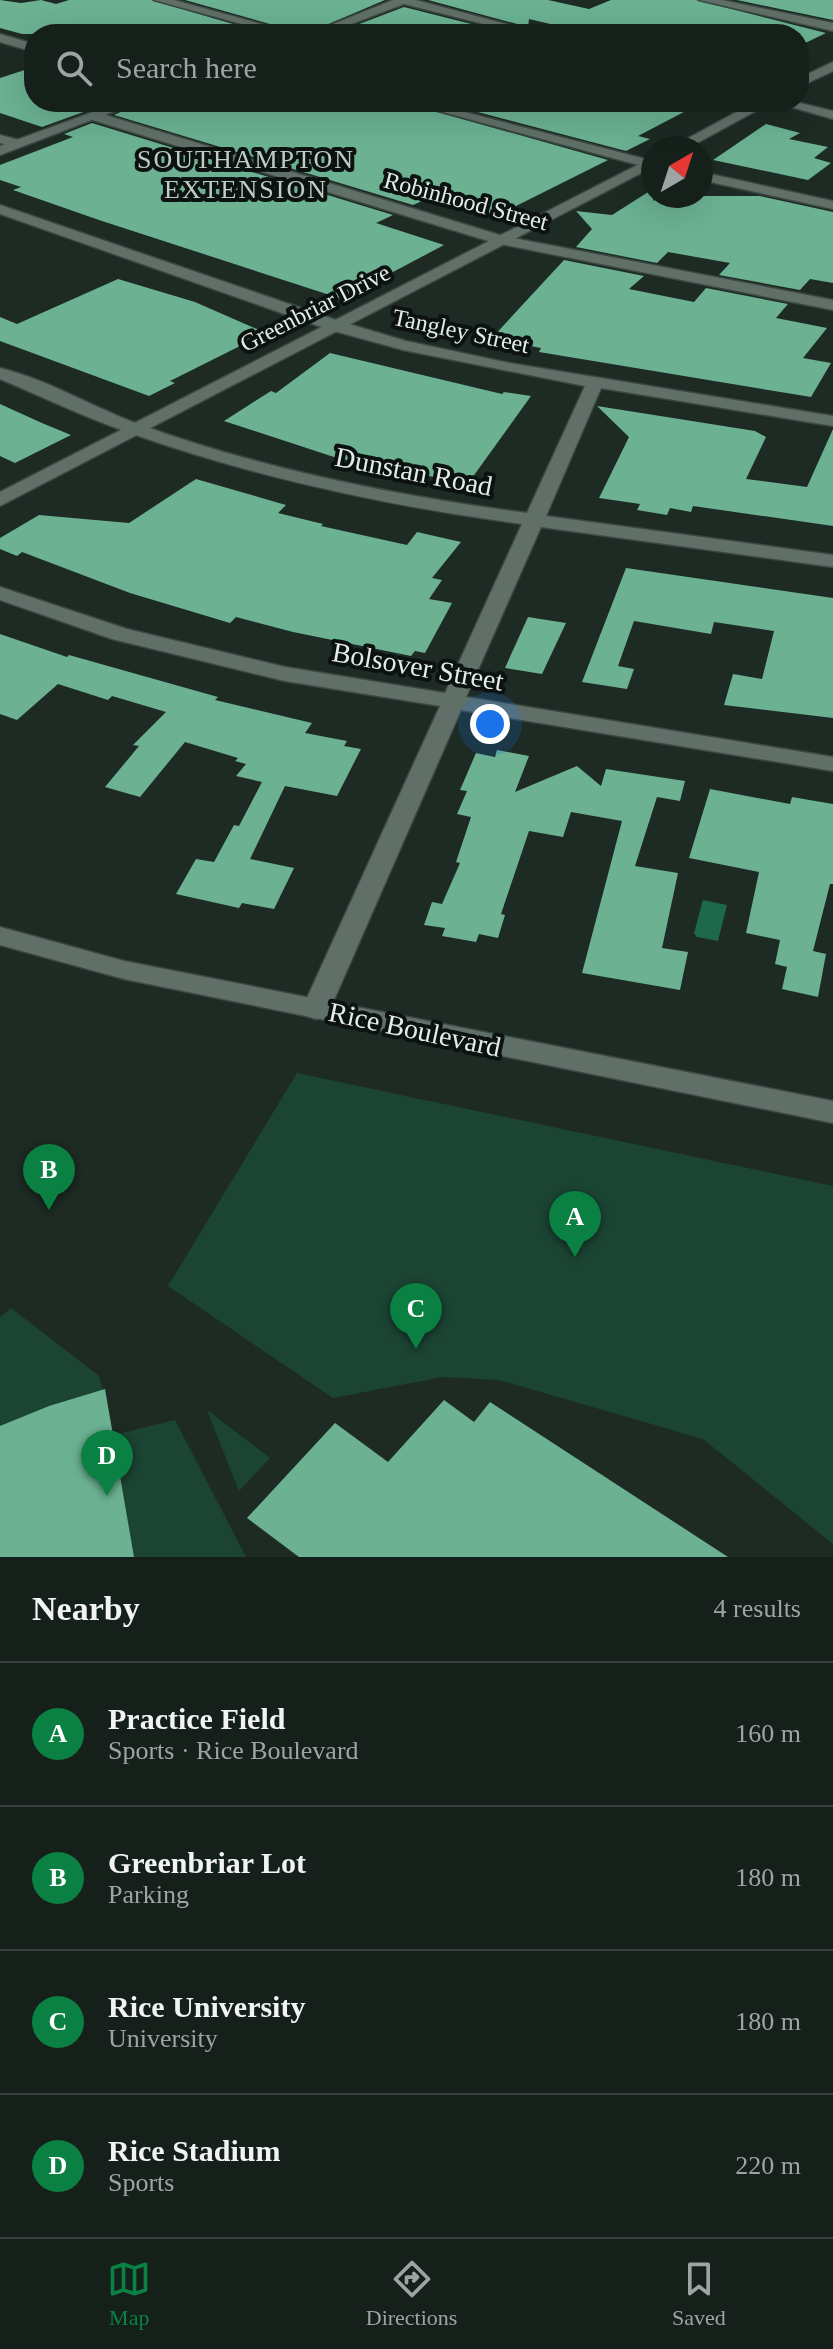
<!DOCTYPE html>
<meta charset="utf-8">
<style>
:root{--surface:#16201b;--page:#1f2824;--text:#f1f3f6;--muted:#9ea3a3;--line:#353e3a;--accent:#0b8043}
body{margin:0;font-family:"Times New Roman",serif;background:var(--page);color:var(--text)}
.compass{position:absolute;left:641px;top:136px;width:72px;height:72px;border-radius:50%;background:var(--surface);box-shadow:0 8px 32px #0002;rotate:39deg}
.you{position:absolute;left:490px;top:724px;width:28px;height:28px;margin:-20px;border:6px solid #fff;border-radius:50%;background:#1a73e8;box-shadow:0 0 0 12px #1a73e833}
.badge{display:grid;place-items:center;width:52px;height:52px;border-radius:50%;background:var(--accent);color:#fff;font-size:26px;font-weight:700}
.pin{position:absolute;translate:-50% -66px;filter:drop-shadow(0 2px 4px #0008)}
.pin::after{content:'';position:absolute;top:42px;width:28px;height:24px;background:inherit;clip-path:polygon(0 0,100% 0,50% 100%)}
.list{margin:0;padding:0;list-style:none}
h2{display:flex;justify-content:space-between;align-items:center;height:104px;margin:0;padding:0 32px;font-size:34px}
h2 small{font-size:26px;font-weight:400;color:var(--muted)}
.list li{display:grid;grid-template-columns:52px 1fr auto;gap:24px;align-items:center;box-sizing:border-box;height:144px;padding:0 32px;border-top:2px solid var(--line)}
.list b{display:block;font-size:30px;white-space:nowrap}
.list p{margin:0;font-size:26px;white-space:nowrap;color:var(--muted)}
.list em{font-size:26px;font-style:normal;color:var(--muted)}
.icon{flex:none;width:44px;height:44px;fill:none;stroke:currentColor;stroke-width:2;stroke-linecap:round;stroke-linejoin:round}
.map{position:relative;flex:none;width:833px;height:1557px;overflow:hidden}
.search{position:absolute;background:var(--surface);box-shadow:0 8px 32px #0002;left:24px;right:24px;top:24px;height:88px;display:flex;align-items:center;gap:20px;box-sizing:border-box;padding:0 28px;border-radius:32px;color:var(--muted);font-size:30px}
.sheet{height:680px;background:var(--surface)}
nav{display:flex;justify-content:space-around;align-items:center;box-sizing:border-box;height:112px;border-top:2px solid var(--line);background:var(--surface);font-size:22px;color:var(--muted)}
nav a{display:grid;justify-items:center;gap:4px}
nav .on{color:var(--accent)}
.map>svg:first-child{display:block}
.green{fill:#1b4433}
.water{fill:#1e684c}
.building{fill:#6bb192}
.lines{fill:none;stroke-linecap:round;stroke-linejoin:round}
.street-casing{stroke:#3b4842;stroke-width:3}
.secondary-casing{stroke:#3b4842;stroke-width:3}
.street{fill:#607068;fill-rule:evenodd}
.secondary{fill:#607068;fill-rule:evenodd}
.labels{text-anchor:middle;stroke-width:8;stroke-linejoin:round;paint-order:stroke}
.far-street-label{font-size:24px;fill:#e3ece8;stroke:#0c120f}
.far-neighbourhood-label{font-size:26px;letter-spacing:2px;fill:#bbcdc4;stroke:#0c120f}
.street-label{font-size:28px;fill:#e3ece8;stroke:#0c120f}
</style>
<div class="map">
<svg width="833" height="1557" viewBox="0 0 833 1557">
<rect width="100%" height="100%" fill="#1d2b24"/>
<!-- green -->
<g class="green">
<polygon points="297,1073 833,1186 833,1544 703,1439 499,1380 443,1377 333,1398 168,1286"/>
<polygon points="11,1308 99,1376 114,1435 175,1420 246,1557 0,1557 0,1317"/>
<polygon points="207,1410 270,1458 239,1491"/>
</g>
<!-- water -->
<polygon class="water" points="703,900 727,905 718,941 697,937 694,933"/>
<!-- building -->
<g class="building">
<polygon points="0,0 21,3 41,0 56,4 69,0 151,0 267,34 22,34 0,28"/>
<polygon points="185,0 385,0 305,34"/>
<polygon points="428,0 548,0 589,9 611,0 696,0 826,33 799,46 799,34 674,34 643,27 627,34 616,31 593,34 529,19 528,27"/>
<polygon points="737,0 833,0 833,20"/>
<polygon points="404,7 511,34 333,34"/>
<polygon points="34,67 34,102 111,102 42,127 0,113 0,78"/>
<polygon points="142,102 157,102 187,111 214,102 245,110 265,102 402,102 608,160 496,216 431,197 413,205 114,115"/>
<polygon points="439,102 703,102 638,136 650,139 626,151"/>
<polygon points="92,123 393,215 376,223 444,245 342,299 99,220 13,190 21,187 0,180 0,165 73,137 64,134"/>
<polygon points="766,124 800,133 789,139 828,147 814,158 831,163 808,180 713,160"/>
<polygon points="653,189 653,201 660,196 760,196 833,212 833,283 810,279 800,290 719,275 730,263 668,252 657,263 576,247 592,229 576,211 612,215"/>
<polygon points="564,260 644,276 629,289 694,302 706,288 788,304 776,318 827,328 803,358 831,363 811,397 539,352 541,348 491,339"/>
<polygon points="118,279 195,302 266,333 170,381 175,383 149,396 0,341 0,317 17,324"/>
<polygon points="330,353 502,394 504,392 531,396 472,478 438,471 434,477 337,458 224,421 271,391 276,393"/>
<polygon points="0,404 42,423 71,435 15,463 0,456"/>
<polygon points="597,406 755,431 766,437 746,479 807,487 833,429 833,526 693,506 691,512 670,508 667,515 637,510 640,504 599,498 629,437"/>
<polygon points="196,479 286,505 278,513 323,524 321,526 407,545 417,532 461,542 432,578 442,580 429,599 452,603 425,653 415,651 411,656 293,632 236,617 230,623 130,593 22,552 17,556 0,549 0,538 39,515 129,523"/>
<polygon points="626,568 833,598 833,718 724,705 733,674 762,679 774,631 714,622 711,634 634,621 618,666 634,669 627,689 582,682"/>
<polygon points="528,617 566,623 542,674 505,668"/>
<polygon points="0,634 67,657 69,655 218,697 215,700 312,723 305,733 347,741 344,746 361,749 337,796 285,786 250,859 294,868 274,909 242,903 239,908 176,894 196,859 214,862 234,825 239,826 262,782 236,776 246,764 235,761 238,758 185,742 140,797 105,787 139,746 133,745 166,712 112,696 108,700 58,684 17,720 0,714"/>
<polygon points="497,750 529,756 515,792 577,766 601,786 606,769 685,781 680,801 657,797 635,866 678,873 662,948 688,952 680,990 582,973 622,821 571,812 563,837 529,831 501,914 505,915 498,938 479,934 476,942 442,936 445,928 424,925 432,902 442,904 460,863 456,862 471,817 457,814 467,791 460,790 476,753 495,757"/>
<polygon points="710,789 790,804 792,797 833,804 833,884 830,884 813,951 826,954 818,997 782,989 787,967 775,964 780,940 746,933 759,872 689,858"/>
<polygon points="105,1389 134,1557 0,1557 0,1426 49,1406"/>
<polygon points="444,1400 474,1422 490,1402 728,1557 299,1557 247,1518 335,1423 388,1462"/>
</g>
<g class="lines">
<defs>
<g id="street">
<polygon points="154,0 174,0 298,34 278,34"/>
<polygon points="699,0 722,0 833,23 833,31"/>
<polygon points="0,34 34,44 34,52 0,42"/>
<polygon points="405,102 427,102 653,161 653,169"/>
<polygon points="89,113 99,113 503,236 833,300 833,310 495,243 89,119"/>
<polygon points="0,135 23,141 25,144 18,148 0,143"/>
<polygon points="701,172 833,201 833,209 701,180"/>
<path d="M0,205L339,321L406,341L509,363L833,416V426L601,388L546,516L833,555V567L541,527L466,697L833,757V771L461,710L330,1009L326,1016L316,1019L306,1016L302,1009L440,706L285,681L112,639L0,600V587L127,629L285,667L445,693L522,524C389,506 257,478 130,433C86,418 43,397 0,379V368C49,380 94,408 141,425C265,470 397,496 527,513L585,386L403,350L327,329L0,214Z"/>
</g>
<g id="secondary">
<polygon points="393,0 416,0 544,34 523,34 404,4 325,34 308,34"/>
<polygon points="833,62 833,71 799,87 799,78"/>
<polygon points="120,102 139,102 0,155 0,146"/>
<polygon points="755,102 772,102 688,148 670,148"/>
<polygon points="773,102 796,102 833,111 833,119"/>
<polygon points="653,157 653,167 0,506 0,492"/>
<polygon points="0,927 124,961 833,1101 833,1123 124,979 0,945"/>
</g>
</defs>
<!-- street casing -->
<use href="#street" class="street-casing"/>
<!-- secondary casing -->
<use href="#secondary" class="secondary-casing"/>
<!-- street -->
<use href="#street" class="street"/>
<!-- secondary -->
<use href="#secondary" class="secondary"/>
</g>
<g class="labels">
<!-- far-street labels -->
<g class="far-street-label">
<text transform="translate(466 201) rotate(15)" y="8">Robinhood Street</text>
<text transform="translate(315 308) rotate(-27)" y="8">Greenbriar Drive</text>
<text transform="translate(461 331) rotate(12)" y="8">Tangley Street</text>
</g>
<!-- far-neighbourhood labels -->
<g class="far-neighbourhood-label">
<text x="246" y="168">SOUTHAMPTON<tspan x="246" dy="30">EXTENSION</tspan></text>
</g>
<!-- street labels -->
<g class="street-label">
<text transform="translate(414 471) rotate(11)" y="10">Dunstan Road</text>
<text transform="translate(418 666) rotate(10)" y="10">Bolsover Street</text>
<text transform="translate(415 1029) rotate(12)" y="10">Rice Boulevard</text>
</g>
</g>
</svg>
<svg class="compass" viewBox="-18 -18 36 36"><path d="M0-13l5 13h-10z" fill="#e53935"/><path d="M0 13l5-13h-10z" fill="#9ea3a3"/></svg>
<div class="you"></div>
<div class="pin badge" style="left:575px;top:1257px">A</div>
<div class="pin badge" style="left:49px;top:1210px">B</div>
<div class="pin badge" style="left:416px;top:1349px">C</div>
<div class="pin badge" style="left:107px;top:1496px">D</div>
<div class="search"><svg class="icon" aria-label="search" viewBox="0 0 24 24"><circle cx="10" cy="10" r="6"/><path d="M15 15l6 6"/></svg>Search here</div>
</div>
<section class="sheet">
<h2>Nearby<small>4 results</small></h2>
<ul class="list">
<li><span class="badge">A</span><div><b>Practice Field</b><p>Sports · Rice Boulevard</p></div><em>160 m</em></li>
<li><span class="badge">B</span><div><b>Greenbriar Lot</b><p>Parking</p></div><em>180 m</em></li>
<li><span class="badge">C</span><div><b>Rice University</b><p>University</p></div><em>180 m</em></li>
<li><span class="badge">D</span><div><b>Rice Stadium</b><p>Sports</p></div><em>220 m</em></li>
</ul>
</section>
<nav>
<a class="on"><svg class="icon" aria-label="map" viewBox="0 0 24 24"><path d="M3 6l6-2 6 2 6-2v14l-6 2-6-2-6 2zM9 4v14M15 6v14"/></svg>Map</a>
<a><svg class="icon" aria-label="directions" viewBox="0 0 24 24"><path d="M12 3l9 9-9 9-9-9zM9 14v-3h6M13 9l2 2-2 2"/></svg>Directions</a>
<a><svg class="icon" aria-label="saved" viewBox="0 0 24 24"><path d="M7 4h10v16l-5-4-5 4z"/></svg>Saved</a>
</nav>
